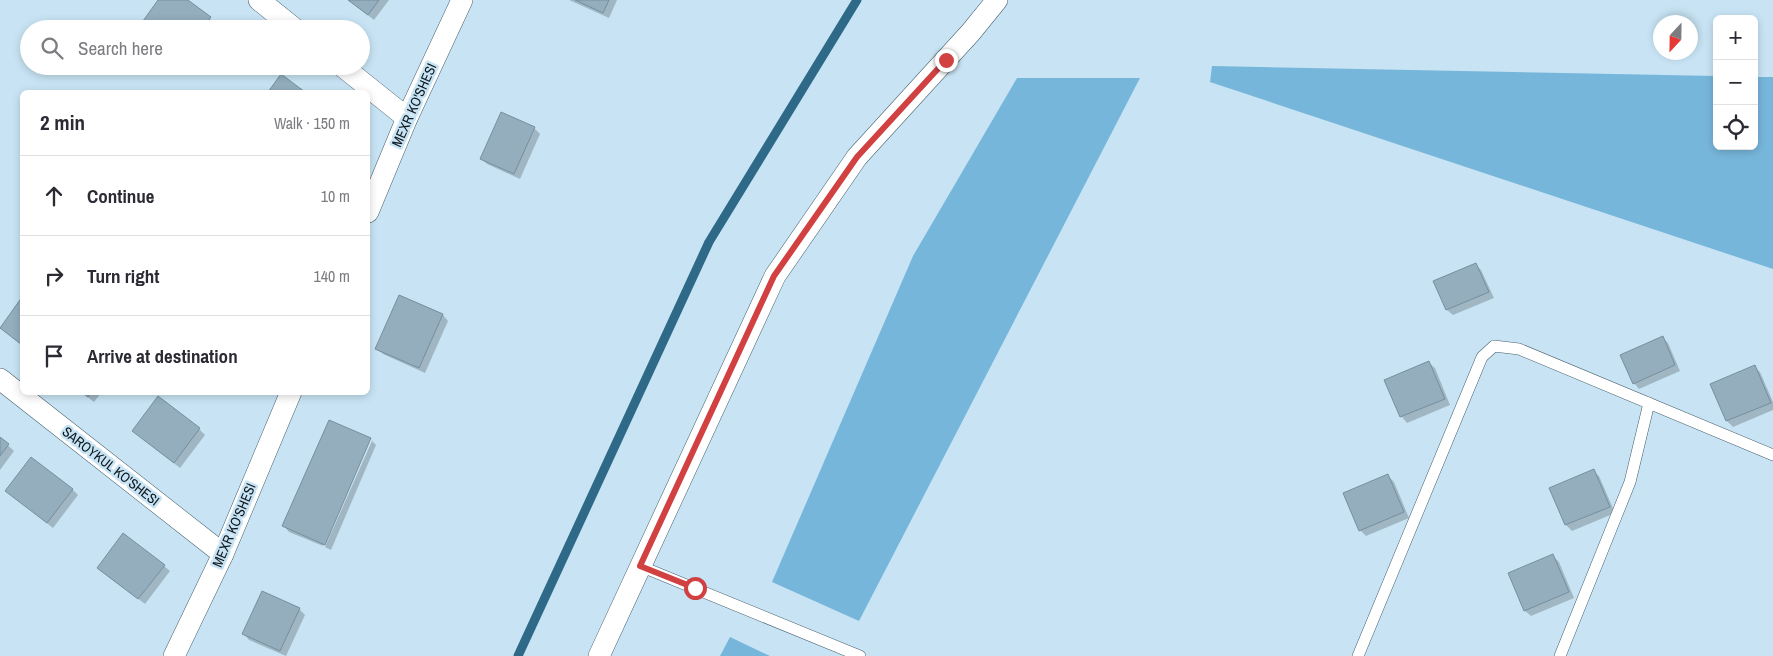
<!DOCTYPE html>
<meta charset="utf-8">
<style>
:root{--surface:#fff;--page:#f7f7f7;--text:#2b2b33;--muted:#7c7c81;--line:#e1e1e2}
body{margin:0;font-family:"Archivo Narrow",sans-serif;background:var(--page);color:var(--text)}
.controls{position:absolute;right:15px;top:15px;display:grid;overflow:hidden;border-radius:8px;box-shadow:0 2px 8px #0003}
.controls button{width:45px;height:45px;display:grid;place-items:center;padding:0;border:0;border-bottom:1px solid var(--line);background:var(--surface);color:var(--text);font:25px sans-serif}
.compass{position:absolute;left:1653px;top:15px;width:45px;height:45px;border-radius:50%;background:var(--surface);box-shadow:0 2px 8px #0003;rotate:202deg}
.stop{position:absolute;width:15px;height:15px;margin:-11px;border:4px solid #d14142;border-radius:50%;background:#fff}
.stop.end{background:#d14142;border-color:#fff;box-shadow:0 1px 5px #0008}
.list{margin:0;padding:0;list-style:none}
h2{display:flex;justify-content:space-between;align-items:center;height:65px;margin:0;padding:0 20px;font-size:21px}
h2 small{font-size:16px;font-weight:400;color:var(--muted)}
.list li{display:grid;grid-template-columns:32px 1fr auto;gap:15px;align-items:center;box-sizing:border-box;height:80px;padding:0 20px;border-top:1px solid var(--line)}
.list b{display:block;font-size:19px;white-space:nowrap}
.list em{font-size:16px;font-style:normal;color:var(--muted)}
.icon{flex:none;width:28px;height:28px;fill:none;stroke:currentColor;stroke-width:2;stroke-linecap:round;stroke-linejoin:round}
.map{position:relative;flex:none;width:1773px;height:656px;overflow:hidden}
.search{position:absolute;background:var(--surface);box-shadow:0 2px 8px #0003;left:20px;top:20px;width:350px;height:55px;display:flex;align-items:center;gap:12px;box-sizing:border-box;padding:0 18px;border-radius:28px;color:var(--muted);font-size:19px}
.panel{position:absolute;background:var(--surface);box-shadow:0 2px 8px #0003;left:20px;top:90px;width:350px;height:305px;border-radius:8px}
.map>svg:first-child{display:block}
.green{fill:#77b6db}
.shadow{fill:#0003}
.lines{fill:none;stroke-linecap:round;stroke-linejoin:round}
.stream{stroke:#2e6988;stroke-width:9}
.building{fill:#94aebe;stroke:#758f9e}
.service-casing{stroke:#48606e;stroke-width:12}
.minor-casing{stroke:#48606e;stroke-width:22}
.service{stroke:#fff;stroke-width:11}
.minor{stroke:#fff;stroke-width:21}
.route{stroke:#d14142;stroke-width:6}
.labels{text-anchor:middle;stroke-width:5;stroke-linejoin:round;paint-order:stroke}
.street-label{font-size:14px;fill:#0e181e;stroke:#c8e4f4}
</style>
<div class="map">
<svg width="1773" height="656" viewBox="0 0 1773 656">
<rect width="100%" height="100%" fill="#c8e4f4"/>
<!-- green -->
<g class="green">
<polygon points="1212,66 1717,76 1717,146 1754,146 1754,77 1773,77 1773,269 1210,82"/>
<polygon points="1017,78 1140,78 859,621 772,582 913,256"/>
<polygon points="730,637 770,656 720,656"/>
</g>
<!-- shadow -->
<g class="shadow">
<polygon points="160,0 186,0 216,24 212,29 154,29 150,26"/>
<polygon points="348,0 389,0 374,20"/>
<polygon points="569,0 617,0 609,18"/>
<polygon points="281,76 303,92 269,92"/>
<polygon points="534,128 540,134 520,179 487,164 482,159"/>
<polygon points="1475,264 1481,270 1494,298 1453,315 1447,310"/>
<polygon points="400,296 443,315 448,321 425,373 383,354 377,348"/>
<polygon points="22,299 22,345 1,328"/>
<polygon points="1662,337 1668,343 1680,371 1639,389 1634,383"/>
<polygon points="1429,363 1435,368 1450,405 1407,423 1402,417 1386,381"/>
<polygon points="1754,367 1760,372 1773,402 1773,410 1733,427 1727,421 1711,385"/>
<polygon points="81,392 102,392 94,402"/>
<polygon points="329,421 371,440 369,440 323,546 289,532 284,526"/>
<polygon points="199,429 205,435 180,468 133,431"/>
<polygon points="0,438 14,451 0,470"/>
<polygon points="372,441 376,445 331,550 325,547"/>
<polygon points="1593,471 1599,476 1615,513 1572,531 1566,525 1550,489"/>
<polygon points="1388,476 1394,482 1409,518 1366,536 1360,530"/>
<polygon points="72,489 78,495 53,528 7,491"/>
<polygon points="1553,556 1559,562 1574,598 1531,616 1525,611 1510,574"/>
<polygon points="164,566 170,571 145,604 104,573"/>
<polygon points="299,609 305,615 286,656 249,640 244,634"/>
</g>
<g class="lines">
<!-- stream -->
<polyline class="stream" points="518,656 709,242 857,0"/>
</g>
<!-- building -->
<g class="building">
<polygon points="158,0 188,0 211,17 202,29 154,29 143,21"/>
<polygon points="348,0 379,0 368,15"/>
<polygon points="575,0 609,0 603,13"/>
<polygon points="281,74 305,92 268,92"/>
<polygon points="501,112 535,127 514,174 480,159"/>
<polygon points="1476,263 1489,292 1446,310 1433,281"/>
<polygon points="399,295 443,314 419,368 375,349"/>
<polygon points="22,297 22,345 0,328"/>
<polygon points="1663,336 1675,365 1633,384 1620,355"/>
<polygon points="1429,361 1445,399 1400,417 1384,380"/>
<polygon points="1755,365 1771,403 1726,421 1710,384"/>
<polygon points="81,392 92,392 88,397"/>
<polygon points="158,396 200,428 174,463 132,431"/>
<polygon points="329,420 371,438 325,545 282,526"/>
<polygon points="0,437 9,444 0,456"/>
<polygon points="31,457 73,489 47,523 5,491"/>
<polygon points="1594,469 1610,507 1565,525 1549,488"/>
<polygon points="1388,474 1404,512 1359,531 1343,493"/>
<polygon points="123,533 165,565 138,599 97,568"/>
<polygon points="1553,554 1569,592 1524,611 1508,573"/>
<polygon points="262,591 300,608 280,651 242,634"/>
</g>
<g class="lines">
<defs>
<g id="service">
<polyline points="640,566 860,656"/>
<polyline points="1358,656 1482,357 1494,346 1519,349 1773,455"/>
<polyline points="1560,656 1630,482 1649,403"/>
</g>
<g id="minor">
<polyline points="259,0 295,29"/>
<polyline points="342,66 407,118"/>
<polyline points="368,212 407,118 462,0"/>
<polyline points="0,379 223,554"/>
<polyline points="174,656 223,554 291,392"/>
<polyline points="599,656 775,276 857,157 971,32 997,0"/>
</g>
</defs>
<!-- service casing -->
<use href="#service" class="service-casing"/>
<!-- minor casing -->
<use href="#minor" class="minor-casing"/>
<!-- service -->
<use href="#service" class="service"/>
<!-- minor -->
<use href="#minor" class="minor"/>
</g>
<g class="lines">
<!-- route -->
<polyline class="route" points="695,588 640,566 774,276 857,157 946,60"/>
</g>
<g class="labels">
<!-- street labels -->
<g class="street-label">
<text transform="translate(414 105) rotate(-66)" y="5">MEXR KO'SHESI</text>
<text transform="translate(111 466) rotate(38)" y="5">SAROYKUL KO'SHESI</text>
<text transform="translate(234 525) rotate(-67)" y="5">MEXR KO'SHESI</text>
</g>
</g>
</svg>
<div class="controls">
<button>+</button>
<button>−</button>
<button><svg class="icon" aria-label="locate" viewBox="0 0 24 24"><circle cx="12" cy="12" r="6"/><path d="M12 2v4M12 18v4M2 12h4M18 12h4"/></svg></button>
</div>
<svg class="compass" viewBox="-18 -18 36 36"><path d="M0-13l5 13h-10z" fill="#e53935"/><path d="M0 13l5-13h-10z" fill="#7c7c81"/></svg>
<div class="stop" style="left:695px;top:588px"></div>
<div class="stop end" style="left:946px;top:60px"></div>
<div class="search"><svg class="icon" aria-label="search" viewBox="0 0 24 24"><circle cx="10" cy="10" r="6"/><path d="M15 15l6 6"/></svg>Search here</div>
<section class="panel">
<h2>2 min<small>Walk · 150 m</small></h2>
<ul class="list">
<li><svg class="icon" aria-label="ahead" viewBox="0 0 24 24"><path d="M12 20V5M6 11l6-6 6 6"/></svg><div><b>Continue</b></div><em>10 m</em></li>
<li><svg class="icon" aria-label="right" viewBox="0 0 24 24"><path d="M7 20v-9h11M14 6l5 5-5 5"/></svg><div><b>Turn right</b></div><em>140 m</em></li>
<li><svg class="icon" aria-label="arrive" viewBox="0 0 24 24"><path d="M6 21V4h12l-3 4 3 4H6"/></svg><div><b>Arrive at destination</b></div></li>
</ul>
</section>
</div>
